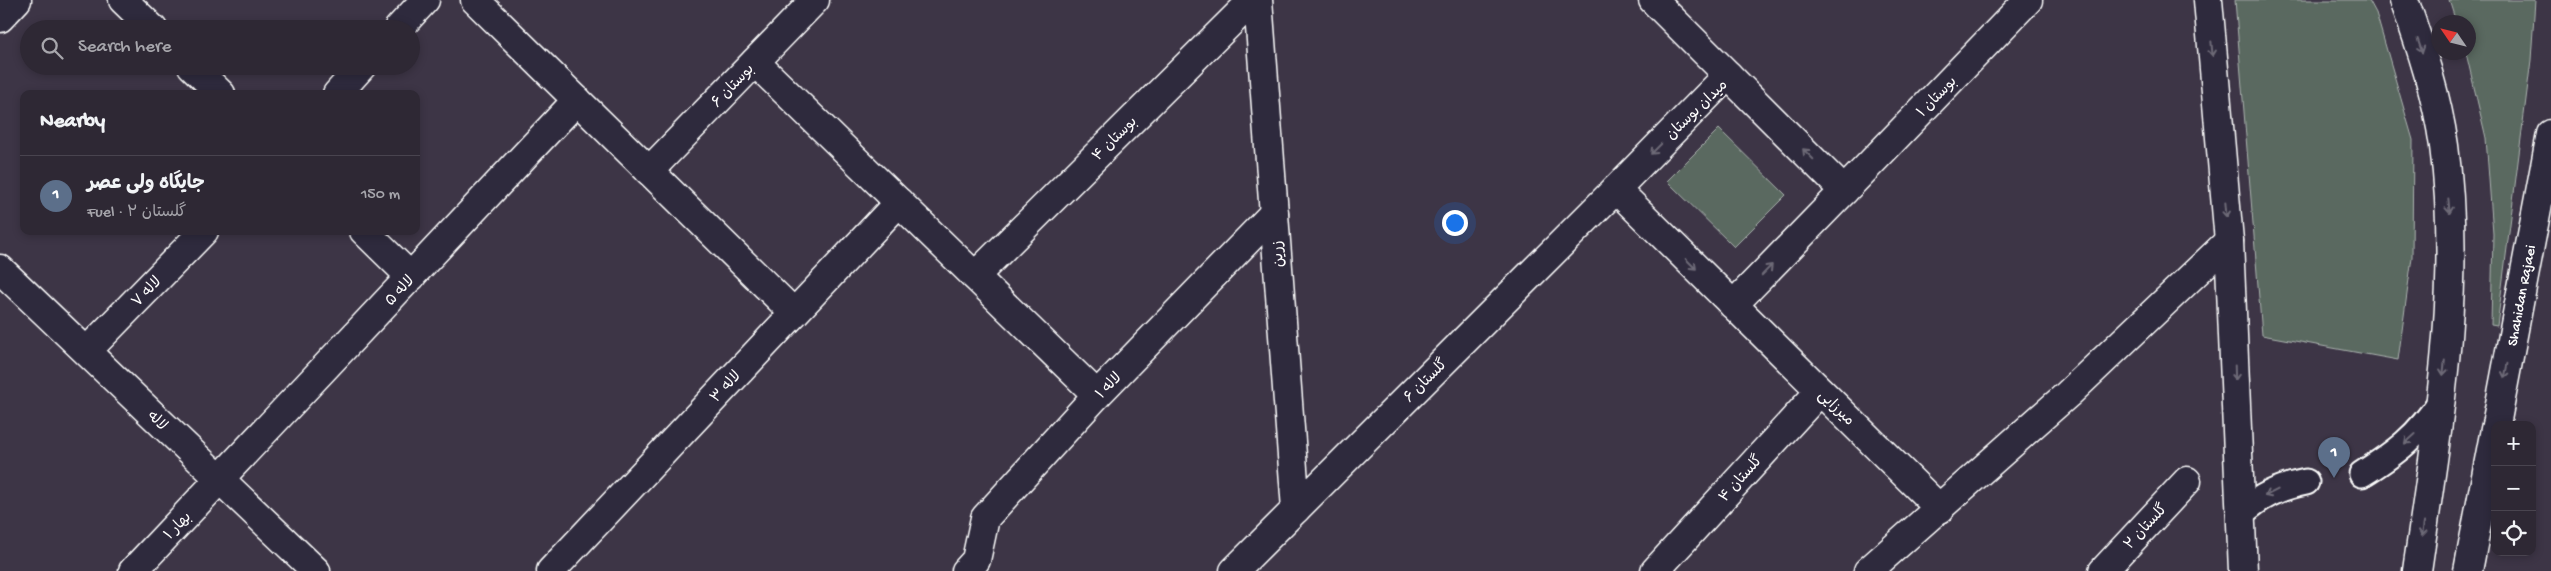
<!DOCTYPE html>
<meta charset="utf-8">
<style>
:root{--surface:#2e2834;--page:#36303c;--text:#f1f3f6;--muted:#a7a6ac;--line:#49444f;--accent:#8bbbb9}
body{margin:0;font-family:"Gochi Hand","Playpen Sans Arabic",sans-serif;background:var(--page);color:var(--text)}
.controls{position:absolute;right:15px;bottom:15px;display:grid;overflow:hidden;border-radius:10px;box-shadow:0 2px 8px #0003}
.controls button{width:45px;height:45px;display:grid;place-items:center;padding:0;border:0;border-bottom:1px solid var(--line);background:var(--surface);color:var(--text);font:25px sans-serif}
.compass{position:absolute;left:2431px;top:15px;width:45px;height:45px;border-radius:50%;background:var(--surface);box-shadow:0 2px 8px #0003;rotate:305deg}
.you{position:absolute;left:1454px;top:222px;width:18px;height:18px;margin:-12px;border:4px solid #fff;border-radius:50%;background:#1a73e8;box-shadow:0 0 0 8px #1a73e833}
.badge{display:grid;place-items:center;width:32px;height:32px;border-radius:50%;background:var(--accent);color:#fff;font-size:16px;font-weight:700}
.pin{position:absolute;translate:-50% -41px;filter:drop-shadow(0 1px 2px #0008)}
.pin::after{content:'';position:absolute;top:26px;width:18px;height:15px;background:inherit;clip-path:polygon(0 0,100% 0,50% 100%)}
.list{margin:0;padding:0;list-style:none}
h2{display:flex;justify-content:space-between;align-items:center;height:65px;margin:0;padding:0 20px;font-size:21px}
h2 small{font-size:16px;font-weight:400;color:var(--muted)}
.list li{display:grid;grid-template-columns:32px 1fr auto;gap:15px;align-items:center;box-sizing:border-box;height:80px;padding:0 20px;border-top:1px solid var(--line)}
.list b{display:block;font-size:19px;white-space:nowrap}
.list p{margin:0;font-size:16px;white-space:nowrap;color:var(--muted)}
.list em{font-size:16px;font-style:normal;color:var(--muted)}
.icon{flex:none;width:28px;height:28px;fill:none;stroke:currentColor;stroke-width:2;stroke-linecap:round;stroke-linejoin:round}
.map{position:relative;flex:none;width:2551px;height:571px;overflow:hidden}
.search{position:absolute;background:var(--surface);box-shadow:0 2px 8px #0003;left:20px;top:20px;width:400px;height:55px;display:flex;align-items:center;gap:12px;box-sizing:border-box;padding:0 18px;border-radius:28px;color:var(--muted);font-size:19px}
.panel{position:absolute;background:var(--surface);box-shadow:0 2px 8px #0003;left:20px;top:90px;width:400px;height:145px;border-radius:10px}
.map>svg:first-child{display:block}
.green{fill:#5a6960;stroke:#acb4b0}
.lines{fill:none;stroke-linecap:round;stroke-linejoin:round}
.service-casing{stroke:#fff;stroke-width:29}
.minor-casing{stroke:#fff;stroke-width:31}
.tertiary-casing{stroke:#fff;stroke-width:31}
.primary-casing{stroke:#fff;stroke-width:31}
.service{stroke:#2f2a3d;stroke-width:25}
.minor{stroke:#2f2a3d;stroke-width:28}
.tertiary{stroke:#2f2a3d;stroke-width:28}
.primary{stroke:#2f2a3d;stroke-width:28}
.oneway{stroke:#6d6a77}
.labels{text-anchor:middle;stroke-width:4;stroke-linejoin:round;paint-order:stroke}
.street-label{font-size:15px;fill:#fff;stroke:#2f2a3d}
</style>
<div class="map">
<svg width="2551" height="571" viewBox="0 0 2551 571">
<rect width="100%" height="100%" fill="#3d3546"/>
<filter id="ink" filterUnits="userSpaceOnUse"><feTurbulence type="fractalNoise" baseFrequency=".02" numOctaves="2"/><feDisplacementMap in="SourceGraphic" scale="10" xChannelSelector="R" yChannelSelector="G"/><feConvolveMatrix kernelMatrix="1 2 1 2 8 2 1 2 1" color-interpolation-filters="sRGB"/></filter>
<g filter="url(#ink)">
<!-- green -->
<g class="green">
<polygon points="2235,0 2369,0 2376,13 2413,140 2412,257 2398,360 2262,335"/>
<polygon points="2449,0 2535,0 2531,60 2497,326 2491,325 2493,234 2486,138 2466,53 2468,52 2468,22 2456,22"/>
<polygon points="1719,129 1786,195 1734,247 1667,181"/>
</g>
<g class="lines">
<defs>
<g id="service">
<path d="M2362,474C2397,452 2418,436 2441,401"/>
<path d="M2241,514C2260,496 2280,487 2306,482"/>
</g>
<g id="minor">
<polyline points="123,0 153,29"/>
<polyline points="475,0 794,313"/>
<polyline points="1258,0 1296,509"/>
<polyline points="1653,0 1728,75"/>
<polyline points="0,18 17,0"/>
<polyline points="398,29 425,0"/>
<polyline points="755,62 1097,395"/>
<polyline points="192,66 221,94"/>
<polyline points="337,94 362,66"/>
<polyline points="649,171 815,0"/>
<polyline points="1844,191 2028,0"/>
<polyline points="364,231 411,277"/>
<polyline points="0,269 316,571"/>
<polyline points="975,276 1253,0"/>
<polyline points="1733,305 1844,191 1728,75 1616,189 1940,509"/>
<polyline points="87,351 204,231"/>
<polyline points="133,571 577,100"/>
<polyline points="551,571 899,202"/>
<polyline points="966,571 976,560 985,518 1097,395 1274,213"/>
<polyline points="1234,571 1616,189"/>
<polyline points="1655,571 1820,391"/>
<polyline points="1868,571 2068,394 2229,241"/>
<polyline points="2103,571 2187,481"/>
</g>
<polyline id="tertiary" points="2208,0 2229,241 2243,571"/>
<g id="primary">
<path d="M2404,0C2421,47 2437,96 2444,146C2463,288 2437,430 2417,571"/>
<path id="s1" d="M2496,425L2551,134"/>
<polyline points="2468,571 2495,429"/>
</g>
</defs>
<!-- service casing -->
<use href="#service" class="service-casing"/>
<!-- minor casing -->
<use href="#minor" class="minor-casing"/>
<!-- tertiary casing -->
<use href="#tertiary" class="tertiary-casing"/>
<!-- primary casing -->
<use href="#primary" class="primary-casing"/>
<!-- service -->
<use href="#service" class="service"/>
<!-- minor -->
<use href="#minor" class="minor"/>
<!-- tertiary -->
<use href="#tertiary" class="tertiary"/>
<!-- primary -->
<use href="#primary" class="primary"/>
</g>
<!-- one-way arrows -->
<defs><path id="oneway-shaft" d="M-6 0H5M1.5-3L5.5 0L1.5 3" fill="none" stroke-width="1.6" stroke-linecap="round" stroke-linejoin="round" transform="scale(1.25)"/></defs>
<g class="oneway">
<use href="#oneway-shaft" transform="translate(2420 46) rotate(71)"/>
<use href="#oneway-shaft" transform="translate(2212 49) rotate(85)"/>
<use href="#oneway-shaft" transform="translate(1656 149) rotate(135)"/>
<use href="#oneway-shaft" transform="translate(1808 154) rotate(-135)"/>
<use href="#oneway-shaft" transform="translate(2449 206) rotate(85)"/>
<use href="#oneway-shaft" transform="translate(2226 210) rotate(85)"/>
<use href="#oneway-shaft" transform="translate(1691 264) rotate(45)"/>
<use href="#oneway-shaft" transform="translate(1767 270) rotate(-46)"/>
<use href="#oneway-shaft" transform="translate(2444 368) rotate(96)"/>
<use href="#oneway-shaft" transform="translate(2506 371) rotate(101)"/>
<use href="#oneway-shaft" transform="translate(2235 373) rotate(88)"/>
<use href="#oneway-shaft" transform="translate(2410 439) rotate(138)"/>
<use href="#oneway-shaft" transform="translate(2271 493) rotate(153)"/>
<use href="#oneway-shaft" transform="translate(2423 529) rotate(98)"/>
</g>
</g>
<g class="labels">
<!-- street labels -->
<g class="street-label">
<text transform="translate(732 85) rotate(-46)" y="5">بوستان ۶</text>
<text transform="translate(1936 96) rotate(-46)" y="5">بوستان ۱</text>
<text transform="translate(1696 109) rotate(-44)" y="5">میدان بوستان</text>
<text transform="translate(1114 138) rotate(-45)" y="5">بوستان ۴</text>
<text transform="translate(1277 254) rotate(-94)" y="5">زرین</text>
<text transform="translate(399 290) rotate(-47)" y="5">لاله ۵</text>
<text transform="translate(146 291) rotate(-46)" y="5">لاله ۷</text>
<text dy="5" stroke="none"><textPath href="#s1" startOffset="132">Shahidan Rajaei</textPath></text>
<text transform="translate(1425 380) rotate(-45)" y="5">گلستان ۶</text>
<text transform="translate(1108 385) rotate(-46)" y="5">لاله ۱</text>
<text transform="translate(725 386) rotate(-47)" y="5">لاله ۳</text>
<text transform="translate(1837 407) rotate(44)" y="5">میرزایی</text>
<text transform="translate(158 420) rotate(44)" y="5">لاله</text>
<text transform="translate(1740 478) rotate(-48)" y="5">گلستان ۴</text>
<text transform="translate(177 525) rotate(-46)" y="5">بهار ۱</text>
<text transform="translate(2145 526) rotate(-47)" y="5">گلستان ۲</text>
</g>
</g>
</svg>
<div class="controls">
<button>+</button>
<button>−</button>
<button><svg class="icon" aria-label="locate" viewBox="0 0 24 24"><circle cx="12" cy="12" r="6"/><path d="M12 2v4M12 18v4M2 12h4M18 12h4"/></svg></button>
</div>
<svg class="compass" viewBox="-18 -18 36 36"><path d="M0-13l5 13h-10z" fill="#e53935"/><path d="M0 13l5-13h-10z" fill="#a7a6ac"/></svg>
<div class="you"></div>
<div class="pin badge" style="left:2334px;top:478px;background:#5c6f8a">1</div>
<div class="search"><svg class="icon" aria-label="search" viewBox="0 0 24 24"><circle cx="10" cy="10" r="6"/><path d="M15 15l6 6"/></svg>Search here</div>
<section class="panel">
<h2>Nearby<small></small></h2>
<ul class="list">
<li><span class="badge" style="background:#5c6f8a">1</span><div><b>جایگاه ولی عصر</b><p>Fuel · گلستان ۲</p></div><em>150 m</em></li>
</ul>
</section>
</div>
